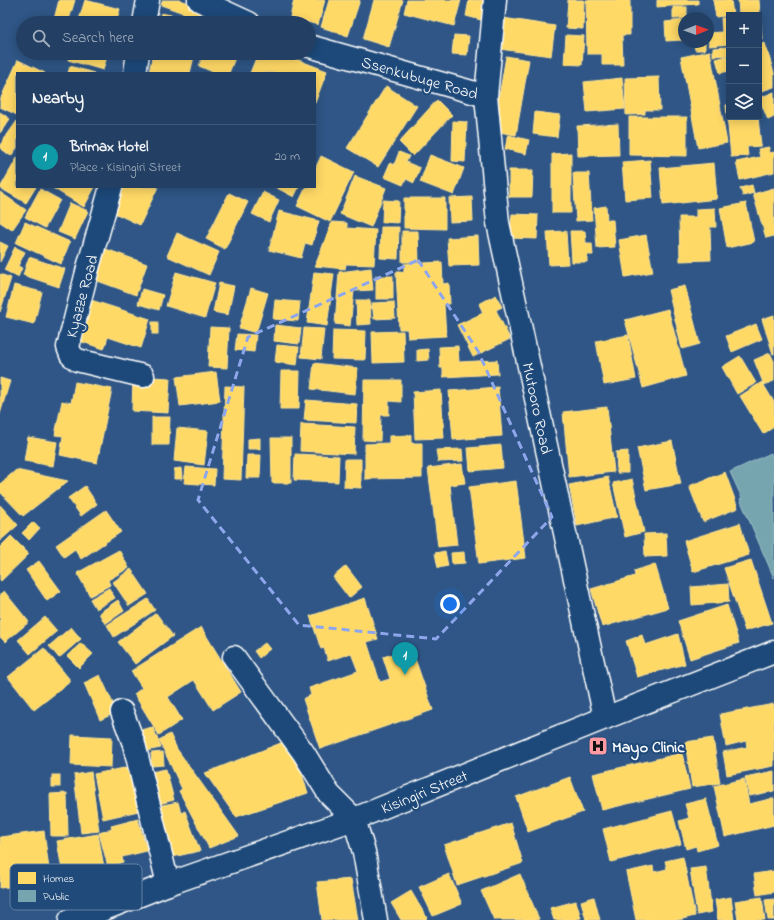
<!DOCTYPE html>
<meta charset="utf-8">
<style>
:root{--surface:#234064;--page:#2b476a;--text:#f1f3f6;--muted:#a3afbf;--line:#405978;--accent:#eead8d}
body{margin:0;font-family:"Indie Flower",sans-serif;background:var(--page);color:var(--text)}
.controls{position:absolute;right:12px;top:12px;display:grid;overflow:hidden;border-radius:0px;box-shadow:0 2px 10px #0003}
.controls button{width:36px;height:36px;display:grid;place-items:center;padding:0;border:0;border-bottom:1px solid var(--line);background:var(--surface);color:var(--text);font:20px sans-serif}
.compass{position:absolute;left:678px;top:12px;width:36px;height:36px;border-radius:50%;background:var(--surface);box-shadow:0 2px 10px #0003;rotate:89deg}
.you{position:absolute;left:450px;top:604px;width:14px;height:14px;margin:-10px;border:3px solid #fff;border-radius:50%;background:#1a73e8;box-shadow:0 0 0 6px #1a73e833}
.badge{display:grid;place-items:center;width:26px;height:26px;border-radius:50%;background:var(--accent);color:#fff;font-size:13px;font-weight:700}
.pin{position:absolute;translate:-50% -33px;filter:drop-shadow(0 1px 2px #0008)}
.pin::after{content:'';position:absolute;top:21px;width:14px;height:12px;background:inherit;clip-path:polygon(0 0,100% 0,50% 100%)}
.list{margin:0;padding:0;list-style:none}
h2{display:flex;justify-content:space-between;align-items:center;height:52px;margin:0;padding:0 16px;font-size:17px}
h2 small{font-size:13px;font-weight:400;color:var(--muted)}
.list li{display:grid;grid-template-columns:26px 1fr auto;gap:12px;align-items:center;box-sizing:border-box;height:64px;padding:0 16px;border-top:1px solid var(--line)}
.list b{display:block;font-size:15px;white-space:nowrap}
.list p{margin:0;font-size:13px;white-space:nowrap;color:var(--muted)}
.list em{font-size:13px;font-style:normal;color:var(--muted)}
.icon{flex:none;width:22px;height:22px;fill:none;stroke:currentColor;stroke-width:2;stroke-linecap:round;stroke-linejoin:round}
.map{position:relative;flex:none;width:774px;height:920px;overflow:hidden}
.search{position:absolute;background:var(--surface);box-shadow:0 2px 10px #0003;left:16px;top:16px;width:300px;height:44px;display:flex;align-items:center;gap:10px;box-sizing:border-box;padding:0 14px;border-radius:22px;color:var(--muted);font-size:15px}
.panel{position:absolute;background:var(--surface);box-shadow:0 2px 10px #0003;left:16px;top:72px;width:300px;height:116px;border-radius:0px}
.map>svg:first-child{display:block}
.homes{fill:#ffd966;stroke:#ffe494}
.public{fill:#76a5af;stroke:#9fc0c7}
.lines{fill:none;stroke-linecap:round;stroke-linejoin:round}
.minor-casing{stroke:#fff;stroke-width:25}
.minor{stroke:#1f4a7a;stroke-width:22}
.marked{fill:none;stroke:#8ea6ec;stroke-width:3;stroke-dasharray:8 5;stroke-linejoin:round}
.labels{text-anchor:middle;stroke-width:4;stroke-linejoin:round;paint-order:stroke}
.street-label{font-size:16px;fill:#fff;stroke:#1f4a7a}
.poi-label{font-size:16px;font-weight:bold;fill:#fff;stroke:#1f4a7a;text-anchor:start}
.key{fill:#1f4a7a;stroke:#6280a2;stroke-width:1}
.key-label{font-size:11px;fill:#fff}
</style>
<div class="map">
<svg width="774" height="920" viewBox="0 0 774 920">
<rect width="100%" height="100%" fill="#2f5686"/>
<filter id="ink" filterUnits="userSpaceOnUse"><feTurbulence type="fractalNoise" baseFrequency=".025" numOctaves="2"/><feDisplacementMap in="SourceGraphic" scale="8" xChannelSelector="R" yChannelSelector="G"/><feConvolveMatrix kernelMatrix="1 2 1 2 8 2 1 2 1" color-interpolation-filters="sRGB"/></filter>
<g filter="url(#ink)">
<!-- homes -->
<g class="homes">
<polygon points="59,0 75,0 68,23 53,23"/>
<polygon points="85,0 120,9 116,23 78,23"/>
<polygon points="163,0 180,0 203,8 200,19 161,5"/>
<polygon points="294,0 325,0 318,25 290,17"/>
<polygon points="329,0 360,0 348,36 321,27"/>
<polygon points="374,0 403,0 389,47 363,39"/>
<polygon points="407,0 461,0 454,26 404,13"/>
<polygon points="469,0 485,0 481,20 466,16"/>
<polygon points="568,0 584,0 583,29 566,28"/>
<polygon points="586,0 630,0 630,35 622,35 623,65 602,65 602,54 587,54"/>
<polygon points="657,0 698,0 698,4 657,7"/>
<polygon points="713,0 731,0 733,15 716,17"/>
<polygon points="738,0 759,0 762,39 759,39 759,15 739,15"/>
<polygon points="673,7 687,7 687,18 673,19"/>
<polygon points="161,13 201,21 201,23 159,23"/>
<polygon points="503,18 555,26 551,56 499,49"/>
<polygon points="721,18 729,18 729,44 709,46 708,33 722,32"/>
<polygon points="684,20 684,40 666,41 665,22"/>
<polygon points="454,35 469,36 467,55 452,54"/>
<polygon points="566,35 584,36 582,65 564,64"/>
<polygon points="694,42 705,42 705,50 695,50"/>
<polygon points="765,43 774,73 774,87 759,92 759,45"/>
<polygon points="729,47 729,55 713,56 713,48"/>
<polygon points="710,51 727,143 698,148 681,57"/>
<polygon points="70,53 108,53 103,70 68,60"/>
<polygon points="153,53 195,53 190,73 149,73"/>
<polygon points="204,53 237,53 229,73 215,73 199,66"/>
<polygon points="258,53 280,53 327,71 315,103 315,73 250,73"/>
<polygon points="506,56 529,60 516,135 493,131"/>
<polygon points="727,56 729,65 729,71 720,73 716,59"/>
<polygon points="18,60 45,73 17,73 17,115 0,107 0,100"/>
<polygon points="70,66 94,73 68,73"/>
<polygon points="659,77 660,110 645,110 645,114 626,115 625,78"/>
<polygon points="622,78 625,109 587,112 584,82"/>
<polygon points="386,86 417,106 378,167 347,148"/>
<polygon points="774,92 774,117 768,120 759,98"/>
<polygon points="437,100 452,115 413,156 399,142"/>
<polygon points="726,105 729,105 729,117 758,117 761,146 747,147 748,156 731,157"/>
<polygon points="0,112 10,119 0,133"/>
<polygon points="535,112 560,115 557,137 533,134"/>
<polygon points="629,117 687,117 687,156 629,155"/>
<polygon points="17,121 17,148 11,156 0,148 0,145"/>
<polygon points="453,121 467,122 465,162 452,161"/>
<polygon points="618,124 619,155 578,156 577,126"/>
<polygon points="508,135 529,140 526,154 505,149"/>
<polygon points="769,147 770,153 774,152 774,172 740,180 736,162 760,157 758,149"/>
<polygon points="399,152 409,156 406,162 420,168 414,183 406,179 403,185 384,177 390,163 394,165"/>
<polygon points="571,153 571,213 552,213 552,154"/>
<polygon points="430,155 464,168 454,195 420,182"/>
<polygon points="321,156 354,172 330,222 297,206 306,187 315,187 315,169"/>
<polygon points="17,158 17,187 36,187 26,203 0,188"/>
<polygon points="650,160 653,198 625,200 622,162"/>
<polygon points="714,163 717,199 663,205 660,168"/>
<polygon points="509,170 533,170 532,197 509,197"/>
<polygon points="573,173 589,173 592,220 576,221"/>
<polygon points="355,176 386,188 371,227 340,214"/>
<polygon points="752,185 754,193 743,196 740,188"/>
<polygon points="51,187 95,187 84,207"/>
<polygon points="118,187 158,187 140,225 108,210"/>
<polygon points="275,187 299,187 294,197"/>
<polygon points="774,188 774,236 766,238 753,194"/>
<polygon points="40,189 60,200 45,228 25,217"/>
<polygon points="0,192 26,210 12,230 0,222"/>
<polygon points="263,192 279,200 269,222 252,214"/>
<polygon points="229,193 248,202 225,249 206,239"/>
<polygon points="472,197 473,221 450,222 449,198"/>
<polygon points="404,198 445,198 445,229 404,228"/>
<polygon points="383,200 399,201 398,223 382,222"/>
<polygon points="70,203 88,211 75,239 58,232"/>
<polygon points="746,203 754,242 727,248 720,208"/>
<polygon points="606,206 607,220 613,220 615,247 597,248 594,208"/>
<polygon points="715,208 716,227 710,227 711,260 680,261 679,217 696,217 696,209"/>
<polygon points="279,211 319,221 312,245 305,243 301,258 269,250"/>
<polygon points="512,214 538,215 537,239 510,238"/>
<polygon points="25,222 70,242 61,264 16,243"/>
<polygon points="332,222 347,223 347,228 376,230 374,265 346,264 345,269 315,266"/>
<polygon points="381,227 399,227 398,259 380,258"/>
<polygon points="402,231 418,231 419,262 402,262"/>
<polygon points="566,231 568,264 549,265 547,232"/>
<polygon points="570,231 585,231 586,243 592,243 593,255 587,255 587,262 572,262"/>
<polygon points="177,233 219,252 209,275 167,256"/>
<polygon points="646,235 653,272 625,277 619,240"/>
<polygon points="478,236 479,265 449,266 447,238"/>
<polygon points="0,242 8,246 0,262"/>
<polygon points="15,247 25,252 18,266 22,268 18,277 4,270"/>
<polygon points="106,249 147,264 136,295 95,280"/>
<polygon points="29,257 65,269 59,287 23,275"/>
<polygon points="442,262 443,284 449,283 450,304 444,304 446,336 408,338 407,329 399,329 396,272 404,272 404,264"/>
<polygon points="371,268 373,290 354,291 350,326 335,324 339,272"/>
<polygon points="176,272 215,283 205,318 166,306"/>
<polygon points="314,272 334,274 327,326 307,323"/>
<polygon points="0,274 11,278 0,312"/>
<rect x="376" y="276" width="17" height="23"/>
<polygon points="219,283 234,286 228,315 213,312"/>
<polygon points="14,285 42,292 34,324 6,317"/>
<polygon points="685,286 700,344 682,349 668,290"/>
<polygon points="251,288 268,293 256,333 239,328"/>
<polygon points="142,289 163,295 159,310 138,304"/>
<polygon points="496,295 502,307 496,310 510,339 473,357 457,325 483,313 479,304"/>
<polygon points="91,300 150,319 141,348 108,337 104,349 79,341"/>
<polygon points="275,300 300,302 298,321 273,319"/>
<polygon points="356,300 370,300 371,324 357,325"/>
<polygon points="394,302 395,318 374,319 372,303"/>
<polygon points="668,309 686,376 643,388 625,320"/>
<polygon points="774,315 774,354 773,354 762,319"/>
<rect x="152" y="322" width="6" height="12"/>
<polygon points="756,324 762,339 732,352 726,336"/>
<polygon points="275,325 301,328 299,344 274,341"/>
<polygon points="210,327 229,328 227,368 208,367"/>
<polygon points="304,328 324,329 321,359 301,357"/>
<polygon points="333,330 366,331 365,360 332,359"/>
<polygon points="403,331 404,362 373,363 372,332"/>
<polygon points="237,334 256,335 254,352 235,350"/>
<polygon points="628,335 636,379 604,385 596,341"/>
<polygon points="277,345 299,347 297,365 275,362"/>
<polygon points="458,346 459,362 497,360 498,374 443,377 443,368 440,368 439,347"/>
<polygon points="428,349 429,360 417,361 417,350"/>
<polygon points="770,353 774,361 774,381 764,385 754,360"/>
<polygon points="740,356 756,383 737,394 722,367"/>
<polygon points="314,363 358,368 355,394 311,389"/>
<polygon points="281,371 300,371 299,409 280,409"/>
<polygon points="216,372 220,401 180,406 176,377"/>
<polygon points="133,376 170,378 168,413 132,411"/>
<polygon points="0,378 10,381 0,414"/>
<polygon points="364,380 401,380 401,402 389,401 389,415 381,415 380,441 363,440"/>
<polygon points="75,382 112,389 97,463 60,455 63,436 55,435 62,401 71,403"/>
<polygon points="762,382 774,402 774,427 763,434 740,396"/>
<polygon points="225,386 244,387 241,480 222,479"/>
<polygon points="498,387 502,436 453,440 449,391"/>
<polygon points="441,390 444,438 415,439 413,392"/>
<polygon points="306,400 357,404 356,423 304,420"/>
<polygon points="607,407 614,472 569,477 563,412"/>
<polygon points="152,417 170,417 169,445 152,445"/>
<polygon points="301,424 355,427 354,454 300,451"/>
<polygon points="177,428 208,431 204,465 174,461"/>
<polygon points="411,435 411,443 422,443 422,478 365,479 365,444 389,443 389,436"/>
<polygon points="28,437 57,442 53,466 24,461"/>
<polygon points="260,438 260,449 248,449 248,439"/>
<polygon points="271,438 291,438 291,483 272,483"/>
<polygon points="672,441 681,484 646,490 637,448"/>
<polygon points="501,445 503,468 470,471 468,448"/>
<polygon points="462,449 463,461 438,462 436,450"/>
<polygon points="628,451 628,473 617,473 616,452"/>
<polygon points="295,454 339,456 338,482 294,480"/>
<polygon points="247,455 261,455 260,478 246,478"/>
<polygon points="345,459 361,459 361,488 344,487"/>
<polygon points="462,464 465,483 450,485 457,545 438,547 428,468"/>
<polygon points="186,467 215,469 214,485 184,483"/>
<polygon points="181,468 182,479 174,479 174,469"/>
<polygon points="16,470 68,481 23,516 0,492 0,484"/>
<polygon points="725,472 738,508 703,522 689,486"/>
<polygon points="608,477 617,517 577,526 569,485"/>
<polygon points="632,479 644,532 625,537 613,483"/>
<polygon points="516,481 526,558 479,564 469,487"/>
<polygon points="85,486 97,504 81,516 68,498"/>
<polygon points="0,505 18,525 0,541"/>
<polygon points="106,510 121,532 81,559 75,549 64,557 56,545"/>
<polygon points="33,522 40,528 29,540 22,533"/>
<polygon points="740,523 749,555 693,572 684,541"/>
<polygon points="666,533 667,556 645,557 644,534"/>
<polygon points="11,536 29,554 1,581 0,580 0,547"/>
<polygon points="119,550 129,568 108,580 110,585 90,596 77,573"/>
<polygon points="445,551 448,566 438,568 435,553"/>
<polygon points="464,552 465,563 452,564 451,553"/>
<polygon points="751,560 772,623 745,631 724,568"/>
<polygon points="39,561 61,591 47,601 26,570"/>
<polygon points="655,564 668,608 602,627 591,589 635,576 634,571"/>
<polygon points="346,566 362,587 349,598 333,577"/>
<polygon points="131,569 148,594 129,606 113,582"/>
<polygon points="728,584 729,602 692,605 691,587"/>
<polygon points="109,588 115,598 96,609 90,599"/>
<polygon points="4,591 29,622 5,642 0,637 0,594"/>
<polygon points="365,598 378,639 367,642 380,682 390,679 383,657 402,651 403,656 413,653 433,710 320,749 303,699 311,695 309,688 358,671 351,653 328,661 324,648 321,649 310,616"/>
<polygon points="148,599 155,610 114,637 107,625"/>
<polygon points="118,600 124,611 105,624 99,613"/>
<polygon points="727,605 739,643 690,659 678,621"/>
<polygon points="156,613 173,636 135,664 118,642"/>
<polygon points="45,617 57,631 30,654 18,640"/>
<polygon points="71,627 81,639 59,658 49,646"/>
<polygon points="201,627 241,692 213,710 194,680 168,697 182,720 159,735 134,694 142,688 131,671"/>
<polygon points="678,634 685,664 637,677 626,641 642,635 645,645"/>
<polygon points="81,643 93,654 79,668 67,656"/>
<polygon points="265,643 270,649 259,658 254,651"/>
<polygon points="44,648 71,681 34,710 8,677"/>
<polygon points="100,675 117,712 100,720 84,683"/>
<polygon points="774,704 774,766 727,775 723,752 747,747 746,741 726,746 720,714"/>
<polygon points="153,727 161,748 146,751 140,730"/>
<polygon points="170,734 177,749 239,836 209,848 179,791 182,789 159,740"/>
<polygon points="72,735 112,737 111,767 71,765"/>
<polygon points="713,738 720,783 692,787 685,742"/>
<polygon points="291,739 308,793 236,817 205,773"/>
<polygon points="163,752 164,765 152,766 151,753"/>
<polygon points="682,753 690,789 602,810 593,774"/>
<polygon points="134,766 143,810 103,819 94,774"/>
<polygon points="166,769 174,800 159,804 151,772"/>
<polygon points="774,771 774,791 749,796 745,777"/>
<polygon points="91,772 99,831 81,833 74,775"/>
<rect x="52" y="775" width="8" height="12"/>
<polygon points="570,777 583,812 528,832 516,797"/>
<polygon points="744,779 749,804 774,798 774,825 725,837 714,786"/>
<polygon points="67,793 68,836 51,836 50,794"/>
<polygon points="706,799 718,845 697,851 696,846 686,849 679,821 689,818 685,804"/>
<polygon points="178,802 181,813 185,811 200,851 168,858 158,806"/>
<polygon points="672,811 681,844 611,862 603,829"/>
<polygon points="138,819 147,851 122,857 123,862 108,867 99,833 112,829 111,826"/>
<polygon points="511,823 523,863 457,885 444,845"/>
<polygon points="44,831 50,877 31,879 32,884 0,888 0,837"/>
<polygon points="98,834 104,867 102,868 102,871 95,873 94,870 89,871 89,876 81,877 80,873 63,876 57,841"/>
<polygon points="683,857 695,916 678,920 636,920 626,872 653,866 654,872 667,869 665,861"/>
<polygon points="706,867 712,912 697,915 690,869"/>
<polygon points="774,871 774,892 757,895 754,874"/>
<polygon points="449,874 462,904 433,916 419,887"/>
<polygon points="520,874 539,919 537,920 494,920 481,891"/>
<polygon points="351,879 358,920 322,920 317,882"/>
<polygon points="411,891 427,918 425,920 401,920 391,903"/>
<polygon points="594,897 600,920 586,920 581,901"/>
<polygon points="731,897 734,920 718,920 715,900"/>
<polygon points="762,897 765,920 738,920 735,901"/>
<polygon points="774,899 774,920 768,920 765,900"/>
<polygon points="576,901 581,918 572,920 554,920 550,908"/>
</g>
<!-- public -->
<polygon class="public" points="771,453 774,460 774,578 740,499 742,498 730,472"/>
<g class="lines">
<defs>
<g id="minor">
<polyline points="199,0 249,23"/>
<polyline points="495,0 486,96 498,223 605,718"/>
<polyline points="144,23 148,0"/>
<polyline points="309,46 486,96"/>
<polyline points="135,73 138,53"/>
<polyline points="111,187 88,268 68,347 71,355 77,360 143,376"/>
<polyline points="234,657 303,752 329,794 354,819 364,852 376,920"/>
<polyline points="122,712 134,744 168,884"/>
<polyline points="70,920 94,913 168,884 354,819 605,718 774,652"/>
</g>
</defs>
<!-- minor casing -->
<use href="#minor" class="minor-casing"/>
<!-- minor -->
<use href="#minor" class="minor"/>
</g>
</g>
<!-- marked area -->
<path class="marked" d="M418,260L478,351L552,517L436,639L299,625L198,500L248,337Z"/>
<!-- icons -->
<defs>
<symbol id="hospital-square" viewBox="-11 -11 22 22"><rect x="-9" y="-9" width="18" height="18" rx="4" fill="#ff9aa2" stroke="#1f4a7a"/><path d="M-5-5h3v3.5h4V-5h3V5h-3V1.5h-4V5h-3Z" fill="#111"/></symbol>
</defs>
<g fill-rule="evenodd">
<use href="#hospital-square" x="587" y="735" width="22" height="22"/>
</g>
<g class="labels">
<!-- street labels -->
<g class="street-label">
<text transform="translate(420 77) rotate(16)" y="6">Ssenkubuge Road</text>
<text transform="translate(81 296) rotate(-75)" y="6">Kyazze Road</text>
<text transform="translate(538 408) rotate(78)" y="6">Mutooro Road</text>
<text transform="translate(424 791) rotate(-22)" y="6">Kisingiri Street</text>
</g>
<!-- poi labels -->
<g class="poi-label">
<text x="612" y="752">Mayo Clinic</text>
</g>
</g>
<!-- legend -->
<rect x="10" y="864" width="132" height="46" rx="6" class="key"/>
<rect x="18" y="872" width="18" height="12" fill="#ffd966"/>
<rect x="18" y="890" width="18" height="12" fill="#76a5af"/>
<g class="key-label">
<text x="43" y="882">Homes</text>
<text x="43" y="900">Public</text>
</g>
</svg>
<div class="controls">
<button>+</button>
<button>−</button>
<button><svg class="icon" aria-label="layers" viewBox="0 0 24 24"><path d="M12 4l9 5-9 5-9-5zM3 14l9 5 9-5"/></svg></button>
</div>
<svg class="compass" viewBox="-18 -18 36 36"><path d="M0-13l5 13h-10z" fill="#e53935"/><path d="M0 13l5-13h-10z" fill="#a3afbf"/></svg>
<div class="you"></div>
<div class="pin badge" style="left:405px;top:675px;background:#0f9aa8">1</div>
<div class="search"><svg class="icon" aria-label="search" viewBox="0 0 24 24"><circle cx="10" cy="10" r="6"/><path d="M15 15l6 6"/></svg>Search here</div>
<section class="panel">
<h2>Nearby<small></small></h2>
<ul class="list">
<li><span class="badge" style="background:#0f9aa8">1</span><div><b>Brimax Hotel</b><p>Place · Kisingiri Street</p></div><em>20 m</em></li>
</ul>
</section>
</div>
